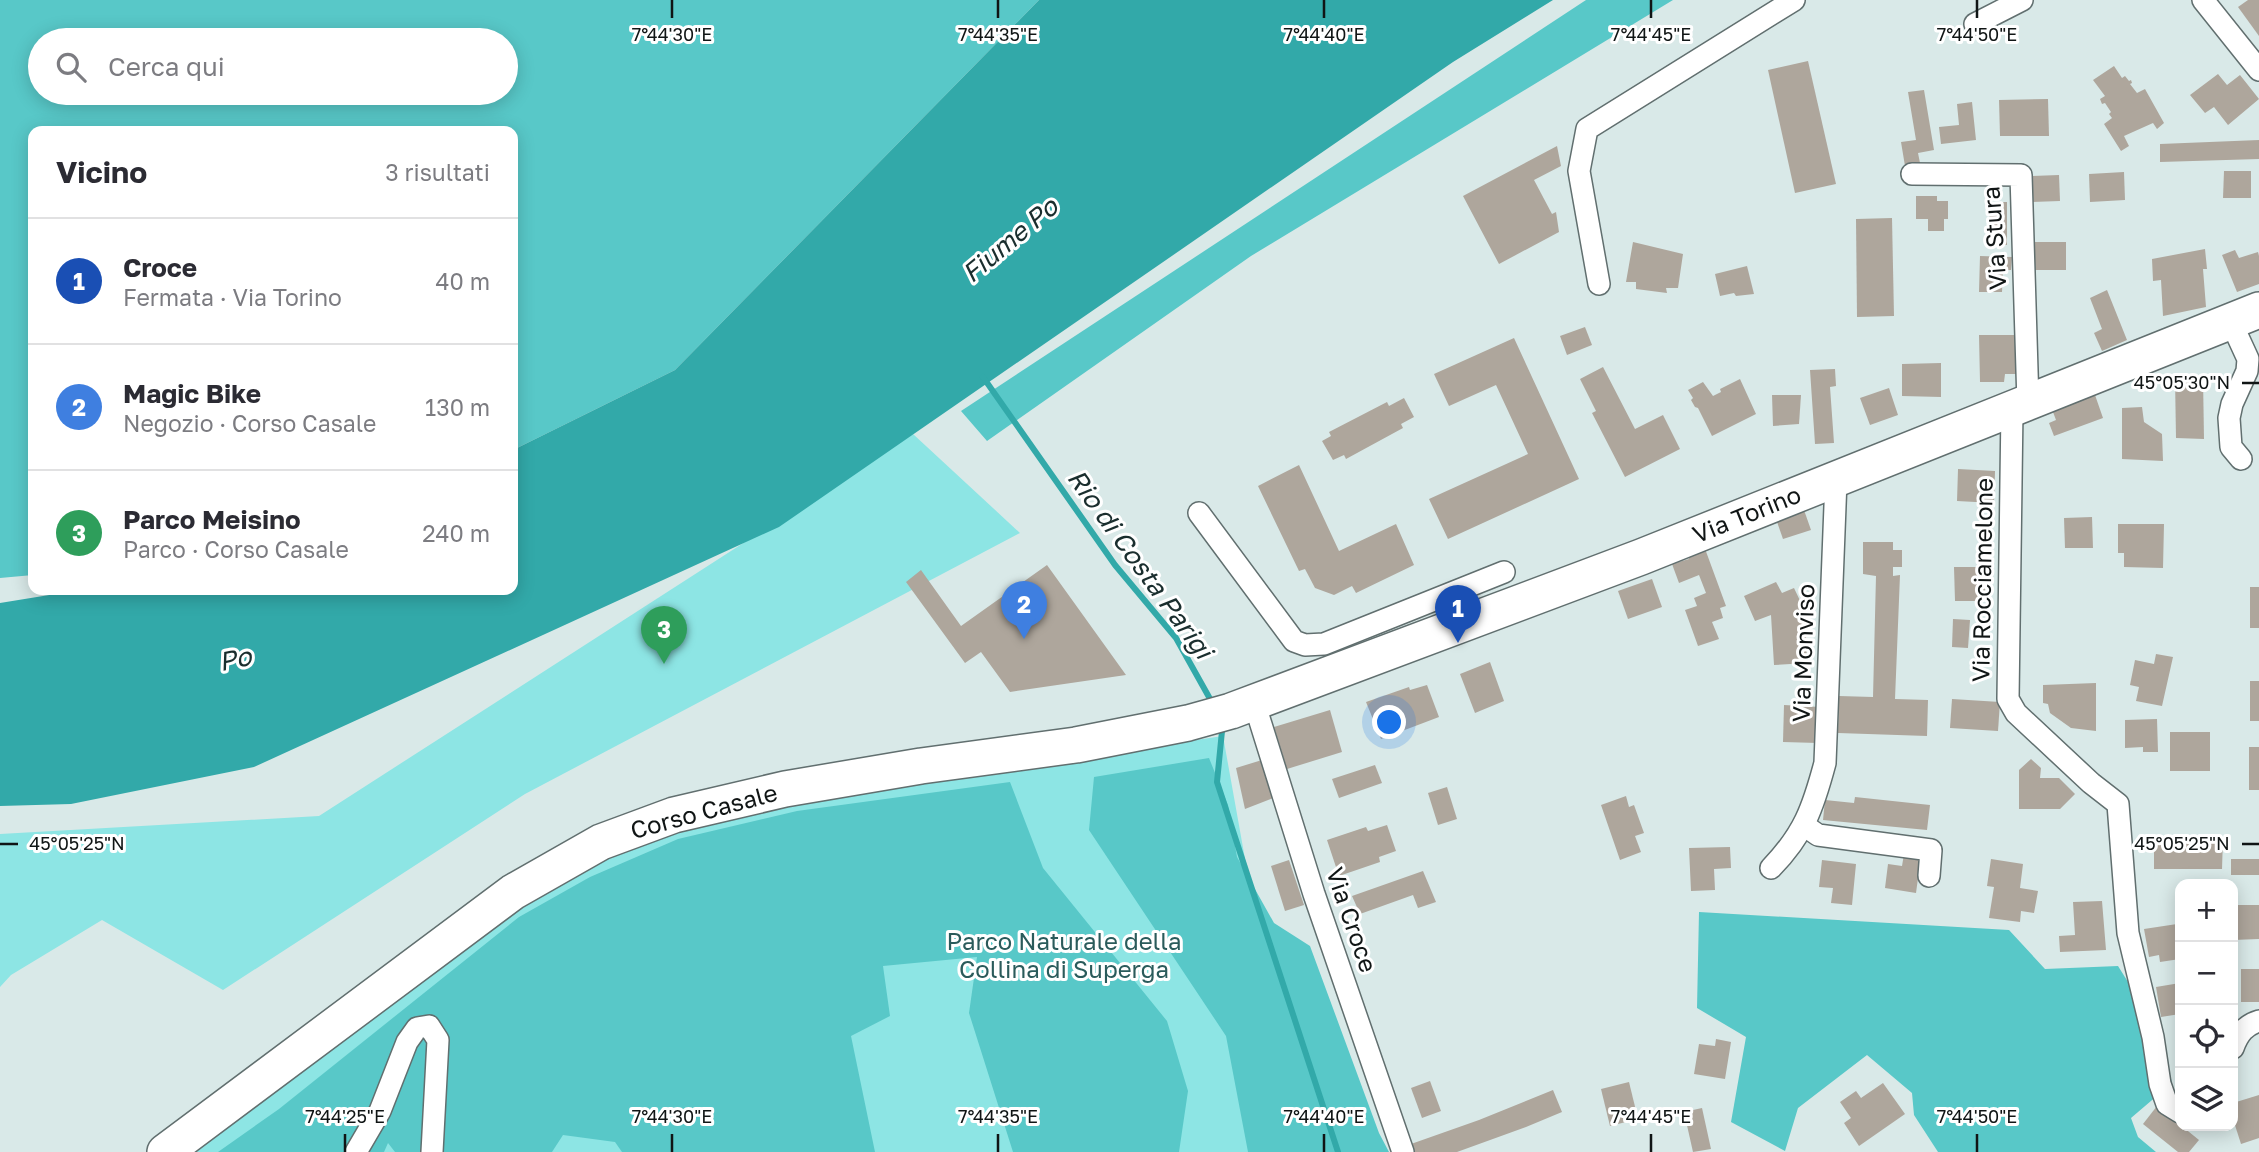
<!DOCTYPE html>
<html lang="it">
<meta charset="utf-8">
<style>
:root{--surface:#fff;--page:#f2f2f3;--text:#2b2b33;--muted:#7c7c81;--line:#e1e1e2;--accent:#d93025}
body{margin:0;font-family:"Golos Text",sans-serif;background:var(--page);color:var(--text)}
.controls{position:absolute;right:21px;bottom:21px;display:grid;overflow:hidden;border-radius:14px;box-shadow:0 4px 18px #0003}
.controls button{width:63px;height:63px;display:grid;place-items:center;padding:0;border:0;border-bottom:2px solid var(--line);background:var(--surface);color:var(--text);font:35px sans-serif}
.you{position:absolute;left:1390px;top:723px;width:24px;height:24px;margin:-18px;border:5px solid #fff;border-radius:50%;background:#1a73e8;box-shadow:0 0 0 10px #1a73e833}
.badge{display:grid;place-items:center;width:46px;height:46px;border-radius:50%;background:var(--accent);color:#fff;font-size:23px;font-weight:700}
.pin{position:absolute;translate:-50% -58px;filter:drop-shadow(0 2px 4px #0008)}
.pin::after{content:'';position:absolute;top:37px;width:24px;height:21px;background:inherit;clip-path:polygon(0 0,100% 0,50% 100%)}
.list{margin:0;padding:0;list-style:none}
h2{display:flex;justify-content:space-between;align-items:center;height:91px;margin:0;padding:0 28px;font-size:30px}
h2 small{font-size:23px;font-weight:400;color:var(--muted)}
.list li{display:grid;grid-template-columns:46px 1fr auto;gap:21px;align-items:center;box-sizing:border-box;height:126px;padding:0 28px;border-top:2px solid var(--line)}
.list b{display:block;font-size:26px;white-space:nowrap}
.list p{margin:0;font-size:23px;white-space:nowrap;color:var(--muted)}
.list em{font-size:23px;font-style:normal;color:var(--muted)}
.icon{flex:none;width:38px;height:38px;fill:none;stroke:currentColor;stroke-width:2;stroke-linecap:round;stroke-linejoin:round}
.map{position:relative;flex:none;width:2259px;height:1152px;overflow:hidden}
.search{position:absolute;background:var(--surface);box-shadow:0 4px 18px #0003;left:28px;top:28px;width:490px;height:77px;display:flex;align-items:center;gap:18px;box-sizing:border-box;padding:0 24px;border-radius:38px;color:var(--muted);font-size:26px}
.panel{position:absolute;background:var(--surface);box-shadow:0 4px 18px #0003;left:28px;top:126px;width:490px;height:469px;border-radius:14px}
.map>svg:first-child{display:block}
.green{fill:#8de5e4}
.forest{fill:#58c8c8;fill-rule:evenodd}
.water{fill:#32a9a9}
.lines{fill:none;stroke-linecap:round;stroke-linejoin:round}
.stream{stroke:#32a9a9;stroke-width:6}
.building{fill:#aea69c}
.street-casing{stroke:#616f6f;stroke-width:24}
.primary-casing{stroke:#616f6f;stroke-width:38}
.street{stroke:#fff;stroke-width:21}
.primary{stroke:#fff;stroke-width:35}
.ticks{fill:none;stroke:#101515;stroke-width:2.5}
.labels{text-anchor:middle;stroke-width:6;stroke-linejoin:round;paint-order:stroke}
.street-label{font-size:24px;fill:#101515;stroke:#fff}
.park-label{font-size:24px;fill:#2a5b5b;stroke:#fff}
.water-label{font-size:26px;font-style:italic;fill:#1a2e2e;stroke:#fff}
.ticks-label{font-size:18px;text-anchor:middle;fill:#101515;stroke:#fff;stroke-width:6;stroke-linejoin:round;paint-order:stroke}
</style>
<div class="map">
<svg width="2259" height="1152" viewBox="0 0 2259 1152">
<rect width="100%" height="100%" fill="#d9e9e8"/>
<!-- green -->
<g class="green">
<polygon points="913,434 1020,533 525,794 223,990 102,920 11,975 0,987 0,834 319,816"/>
<polygon points="1223,736 1261,948 1337,1152 186,1152 516,900 605,851 685,823 1033,764"/>
</g>
<!-- forest -->
<g class="forest">
<path d="M0,0H1039L675,370L513,450V131H33V575L0,578ZM40,40H506V93H40Z"/>
<polygon points="1586,0 1673,0 1251,256 987,441 961,411"/>
<polygon points="1209,758 1228,805 1237,857 1274,923 1310,946 1379,1133 1389,1152 1248,1152 1226,1036 1089,830 1094,777"/>
<polygon points="1010,782 1043,868 1167,1021 1188,1091 1179,1152 1013,1152 969,1013 977,957 883,966 890,1016 851,1036 875,1152 622,1152 615,1142 563,1135 552,1152 395,1152 388,1143 384,1152 218,1152 279,1109 519,917 590,877 678,839 797,811"/>
<polygon points="1699,912 2009,930 2045,969 2118,966 2160,1033 2172,1083 2131,1118 2138,1137 2156,1152 1938,1152 1914,1115 1912,1093 1867,1055 1798,1108 1785,1151 1731,1122 1746,1037 1697,1008"/>
</g>
<!-- water -->
<polygon class="water" points="1039,0 1553,0 1453,62 779,527 254,767 71,804 0,806 0,603 80,590 513,590 513,450 675,370"/>
<g class="lines">
<!-- stream -->
<g class="stream">
<polyline points="983,377 1115,565 1176,638 1214,706"/>
<polyline points="1220,726 1222,731 1217,782 1338,1152"/>
</g>
</g>
<!-- building -->
<g class="building">
<polygon points="2248,0 2259,0 2259,36 2238,7"/>
<polygon points="1808,61 1836,184 1795,193 1768,70"/>
<polygon points="2114,66 2122,78 2125,76 2129,81 2131,80 2132,83 2130,84 2137,93 2145,89 2164,123 2157,129 2153,123 2124,136 2129,146 2121,151 2104,124 2112,118 2109,114 2111,112 2105,103 2102,104 2100,99 2105,96 2093,80"/>
<polygon points="2218,74 2227,85 2240,75 2259,99 2228,125 2214,107 2205,113 2190,95"/>
<polygon points="1924,90 1934,150 1918,153 1920,163 1905,166 1901,142 1916,140 1908,92"/>
<polygon points="2048,99 2049,136 2000,136 1999,100"/>
<polygon points="1972,102 1976,140 1941,144 1939,127 1959,125 1957,104"/>
<polygon points="2259,140 2259,159 2160,162 2160,144"/>
<polygon points="1557,146 1561,166 1534,180 1552,214 1556,212 1559,232 1499,264 1463,196"/>
<polygon points="2224,171 2251,171 2251,198 2223,198"/>
<polygon points="2124,172 2125,200 2090,202 2089,174"/>
<polygon points="2059,175 2060,201 2030,202 2029,176"/>
<polygon points="1916,196 1937,196 1937,201 1948,201 1948,219 1944,219 1944,231 1928,231 1928,219 1916,219"/>
<polygon points="1989,202 2007,202 2007,245 1990,245"/>
<polygon points="1892,218 1894,316 1857,317 1856,219"/>
<polygon points="1633,242 1683,254 1678,288 1666,288 1667,293 1636,289 1636,282 1626,282"/>
<polygon points="2035,242 2066,242 2066,270 2034,270"/>
<polygon points="2205,249 2207,269 2203,269 2206,307 2163,316 2161,280 2153,281 2152,259"/>
<polygon points="2235,250 2239,258 2258,252 2259,256 2259,284 2237,292 2222,255"/>
<polygon points="1980,256 2012,257 2011,270 2003,270 2002,292 1979,292"/>
<polygon points="1747,266 1754,294 1736,296 1734,293 1720,296 1715,274"/>
<polygon points="2107,290 2127,340 2102,351 2094,333 2102,329 2090,298"/>
<polygon points="1585,327 1592,345 1567,355 1560,336"/>
<polygon points="1979,335 2026,335 2021,374 2005,374 2004,382 1980,382"/>
<polygon points="1514,338 1579,479 1448,539 1429,499 1528,454 1496,385 1449,406 1434,374"/>
<polygon points="1941,363 1941,397 1902,396 1902,364"/>
<polygon points="1603,367 1635,429 1663,415 1680,449 1625,477 1592,413 1596,411 1580,379"/>
<polygon points="1835,369 1836,386 1830,387 1834,443 1815,444 1810,370"/>
<polygon points="2203,377 2204,439 2176,438 2175,378"/>
<polygon points="1740,379 1756,414 1712,436 1698,408 1695,407 1691,400 1693,398 1688,390 1703,382 1713,396 1721,392 1720,389"/>
<polygon points="1889,388 1898,415 1870,425 1860,398"/>
<polygon points="1772,395 1801,395 1799,424 1773,426"/>
<polygon points="2095,395 2103,418 2054,436 2049,423 2056,420 2053,412"/>
<polygon points="1404,398 1414,417 1401,424 1403,428 1346,459 1344,455 1333,460 1322,441 1331,436 1329,432 1387,402 1389,406"/>
<polygon points="2142,407 2144,422 2162,434 2163,461 2122,459 2122,408"/>
<polygon points="1299,465 1339,551 1396,524 1414,565 1356,593 1352,586 1334,595 1315,588 1305,569 1299,571 1258,486"/>
<polygon points="1958,469 1995,471 1994,503 1957,501"/>
<polygon points="1804,510 1811,530 1783,539 1776,519"/>
<polygon points="2092,517 2093,548 2065,548 2064,518"/>
<polygon points="2118,524 2164,524 2163,568 2124,567 2124,553 2118,553"/>
<polygon points="1863,542 1893,542 1893,550 1902,550 1902,567 1893,567 1893,576 1900,575 1895,699 1928,700 1927,736 1838,733 1839,696 1873,697 1876,576 1863,574"/>
<polygon points="1704,546 1726,606 1720,608 1723,618 1712,622 1719,639 1698,646 1685,610 1697,606 1694,598 1706,593 1699,575 1679,583 1672,564 1689,559 1687,552"/>
<polygon points="1047,565 1126,675 1010,692 981,652 965,663 906,582 921,570 961,626"/>
<polygon points="1954,567 1985,567 1985,601 1955,601"/>
<polygon points="1652,579 1662,607 1628,619 1618,591"/>
<polygon points="1776,582 1782,593 1794,588 1805,611 1807,663 1774,665 1771,615 1755,621 1744,596"/>
<rect x="2250" y="587" width="9" height="41"/>
<polygon points="1953,619 1970,620 1968,648 1952,647"/>
<polygon points="2156,654 2173,657 2162,706 2136,701 2139,687 2130,685 2135,660 2154,664"/>
<polygon points="1490,662 1504,701 1475,713 1460,674"/>
<rect x="2250" y="681" width="9" height="40"/>
<polygon points="2096,683 2096,731 2071,728 2050,713 2048,704 2043,703 2043,685"/>
<polygon points="1427,685 1439,717 1381,739 1366,702 1409,687 1410,690"/>
<polygon points="1952,699 2000,702 1998,731 1950,728"/>
<polygon points="1784,705 1820,707 1818,743 1783,742"/>
<polygon points="1330,710 1342,752 1287,769 1274,727"/>
<polygon points="2157,719 2158,752 2143,752 2143,747 2125,748 2125,720"/>
<rect x="2170" y="732" width="40" height="39"/>
<rect x="2249" y="747" width="10" height="43"/>
<polygon points="2031,759 2041,768 2040,778 2059,778 2075,794 2060,809 2019,809 2019,770"/>
<polygon points="1262,760 1273,798 1245,809 1236,768"/>
<polygon points="1375,765 1382,783 1339,798 1332,779"/>
<polygon points="1447,787 1457,819 1438,825 1428,793"/>
<polygon points="1626,796 1629,807 1634,805 1644,833 1635,836 1641,852 1620,860 1601,805"/>
<polygon points="1855,797 1930,805 1927,830 1823,820 1825,800 1854,803"/>
<polygon points="1387,825 1396,851 1379,857 1380,862 1339,876 1327,840 1366,827 1368,831"/>
<polygon points="2154,838 2223,839 2222,869 2154,869"/>
<polygon points="1730,847 1731,868 1714,869 1715,890 1691,891 1689,848"/>
<polygon points="1904,854 1921,856 1916,893 1885,888 1888,864 1902,866"/>
<polygon points="1991,859 2023,864 2020,888 2038,891 2034,913 2021,911 2020,922 1989,918 1994,887 1987,886"/>
<rect x="2231" y="859" width="28" height="16"/>
<polygon points="1289,860 1304,905 1285,911 1271,866"/>
<polygon points="1822,860 1856,864 1852,905 1831,903 1833,888 1819,887"/>
<polygon points="1423,871 1436,902 1418,908 1413,895 1360,914 1352,896"/>
<polygon points="2102,901 2106,950 2060,952 2059,936 2075,935 2073,902"/>
<polygon points="2233,905 2259,905 2259,939 2233,940"/>
<polygon points="2177,924 2180,959 2160,962 2159,955 2149,957 2144,929"/>
<rect x="2241" y="969" width="18" height="33"/>
<polygon points="2180,983 2180,1014 2161,1017 2156,987"/>
<polygon points="1716,1039 1731,1042 1725,1079 1694,1074 1699,1044 1715,1046"/>
<polygon points="1430,1081 1441,1111 1422,1118 1411,1088"/>
<polygon points="1629,1082 1638,1119 1610,1126 1601,1089"/>
<polygon points="1883,1083 1905,1114 1859,1146 1844,1123 1851,1118 1840,1102 1856,1091 1861,1098"/>
<polygon points="1553,1090 1562,1112 1526,1127 1457,1152 1414,1152 1411,1144 1479,1120"/>
<polygon points="2259,1095 2259,1138 2241,1144 2233,1119 2233,1103"/>
<polygon points="2157,1106 2199,1140 2189,1152 2178,1152 2143,1124"/>
<polygon points="1702,1108 1711,1149 1693,1152 1684,1112"/>
</g>
<g class="lines">
<defs>
<g id="street">
<polyline points="2203,0 2259,70"/>
<polyline points="1975,24 2022,0"/>
<polyline points="1912,174 2021,175 2028,403"/>
<polyline points="1599,284 1579,171 1587,129 1794,0"/>
<polyline points="2231,322 2248,359 2247,371 2232,404 2229,418 2231,447 2241,459"/>
<polyline points="2012,409 2008,699 2016,713 2091,783 2118,804 2128,933 2153,1037 2160,1084 2167,1104 2180,1112"/>
<polyline points="1199,513 1294,641 1305,645 1324,644 1504,572"/>
<polyline points="1254,702 1314,894 1403,1152"/>
<polyline points="1805,826 1818,835 1931,850 1929,876"/>
<path d="M1771,868C1804,834 1813,808 1825,763L1836,480"/>
<path d="M2233,1048C2238,1034 2245,1025 2259,1021"/>
<polyline points="356,1152 380,1111 407,1042 417,1028 429,1026 438,1040 432,1152"/>
</g>
<polyline id="primary" points="165,1152 513,892 601,842 674,815 785,789 921,766 1076,745 1188,723 1231,711 1641,557 2259,310"/>
</defs>
<!-- street casing -->
<use href="#street" class="street-casing"/>
<!-- primary casing -->
<use href="#primary" class="primary-casing"/>
<!-- street -->
<use href="#street" class="street"/>
<!-- primary -->
<use href="#primary" class="primary"/>
</g>
<!-- ticks -->
<path class="ticks" d="M672,0V18M998,0V18M1324,0V18M1651,0V18M1977,0V18M2242,383H2259M0,844H18M2242,844H2259M345,1134V1152M672,1134V1152M998,1134V1152M1324,1134V1152M1651,1134V1152M1977,1134V1152"/>
<g class="labels">
<!-- street labels -->
<g class="street-label">
<text transform="translate(1995 238) rotate(-94)" y="8">Via Stura</text>
<text transform="translate(1747 515) rotate(-22)" y="8">Via Torino</text>
<text transform="translate(1983 580) rotate(-89)" y="8">Via Rocciamelone</text>
<text transform="translate(1804 653) rotate(-88)" y="8">Via Monviso</text>
<text transform="translate(704 812) rotate(-15)" y="8">Corso Casale</text>
<text transform="translate(1351 920) rotate(71)" y="8">Via Croce</text>
</g>
<!-- park labels -->
<g class="park-label">
<text x="1064" y="950">Parco Naturale della<tspan x="1064" dy="28">Collina di Superga</tspan></text>
</g>
<!-- water labels -->
<g class="water-label">
<text transform="translate(1010 240) rotate(-40)" y="9">Fiume Po</text>
<text transform="translate(1140 564) rotate(54)" y="9">Rio di Costa Parigi</text>
<text transform="translate(235 659) rotate(-12)" y="9">Po</text>
</g>
</g>
<g class="ticks-label">
<text x="672" y="41">7°44'30"E</text>
<text x="998" y="41">7°44'35"E</text>
<text x="1324" y="41">7°44'40"E</text>
<text x="1651" y="41">7°44'45"E</text>
<text x="1977" y="41">7°44'50"E</text>
<text x="2182" y="389">45°05'30"N</text>
<text x="77" y="850">45°05'25"N</text>
<text x="2182" y="850">45°05'25"N</text>
<text x="345" y="1123">7°44'25"E</text>
<text x="672" y="1123">7°44'30"E</text>
<text x="998" y="1123">7°44'35"E</text>
<text x="1324" y="1123">7°44'40"E</text>
<text x="1651" y="1123">7°44'45"E</text>
<text x="1977" y="1123">7°44'50"E</text>
</g>
</svg>
<div class="controls">
<button>+</button>
<button>−</button>
<button><svg class="icon" aria-label="locate" viewBox="0 0 24 24"><circle cx="12" cy="12" r="6"/><path d="M12 2v4M12 18v4M2 12h4M18 12h4"/></svg></button>
<button><svg class="icon" aria-label="layers" viewBox="0 0 24 24"><path d="M12 4l9 5-9 5-9-5zM3 14l9 5 9-5"/></svg></button>
</div>
<div class="you"></div>
<div class="pin badge" style="left:1458px;top:643px;background:#1a4fb4">1</div>
<div class="pin badge" style="left:1024px;top:639px;background:#3f7fe0">2</div>
<div class="pin badge" style="left:664px;top:664px;background:#2e9e5b">3</div>
<div class="search"><svg class="icon" aria-label="search" viewBox="0 0 24 24"><circle cx="10" cy="10" r="6"/><path d="M15 15l6 6"/></svg>Cerca qui</div>
<section class="panel">
<h2>Vicino<small>3 risultati</small></h2>
<ul class="list">
<li><span class="badge" style="background:#1a4fb4">1</span><div><b>Croce</b><p>Fermata · Via Torino</p></div><em>40 m</em></li>
<li><span class="badge" style="background:#3f7fe0">2</span><div><b>Magic Bike</b><p>Negozio · Corso Casale</p></div><em>130 m</em></li>
<li><span class="badge" style="background:#2e9e5b">3</span><div><b>Parco Meisino</b><p>Parco · Corso Casale</p></div><em>240 m</em></li>
</ul>
</section>
</div>
